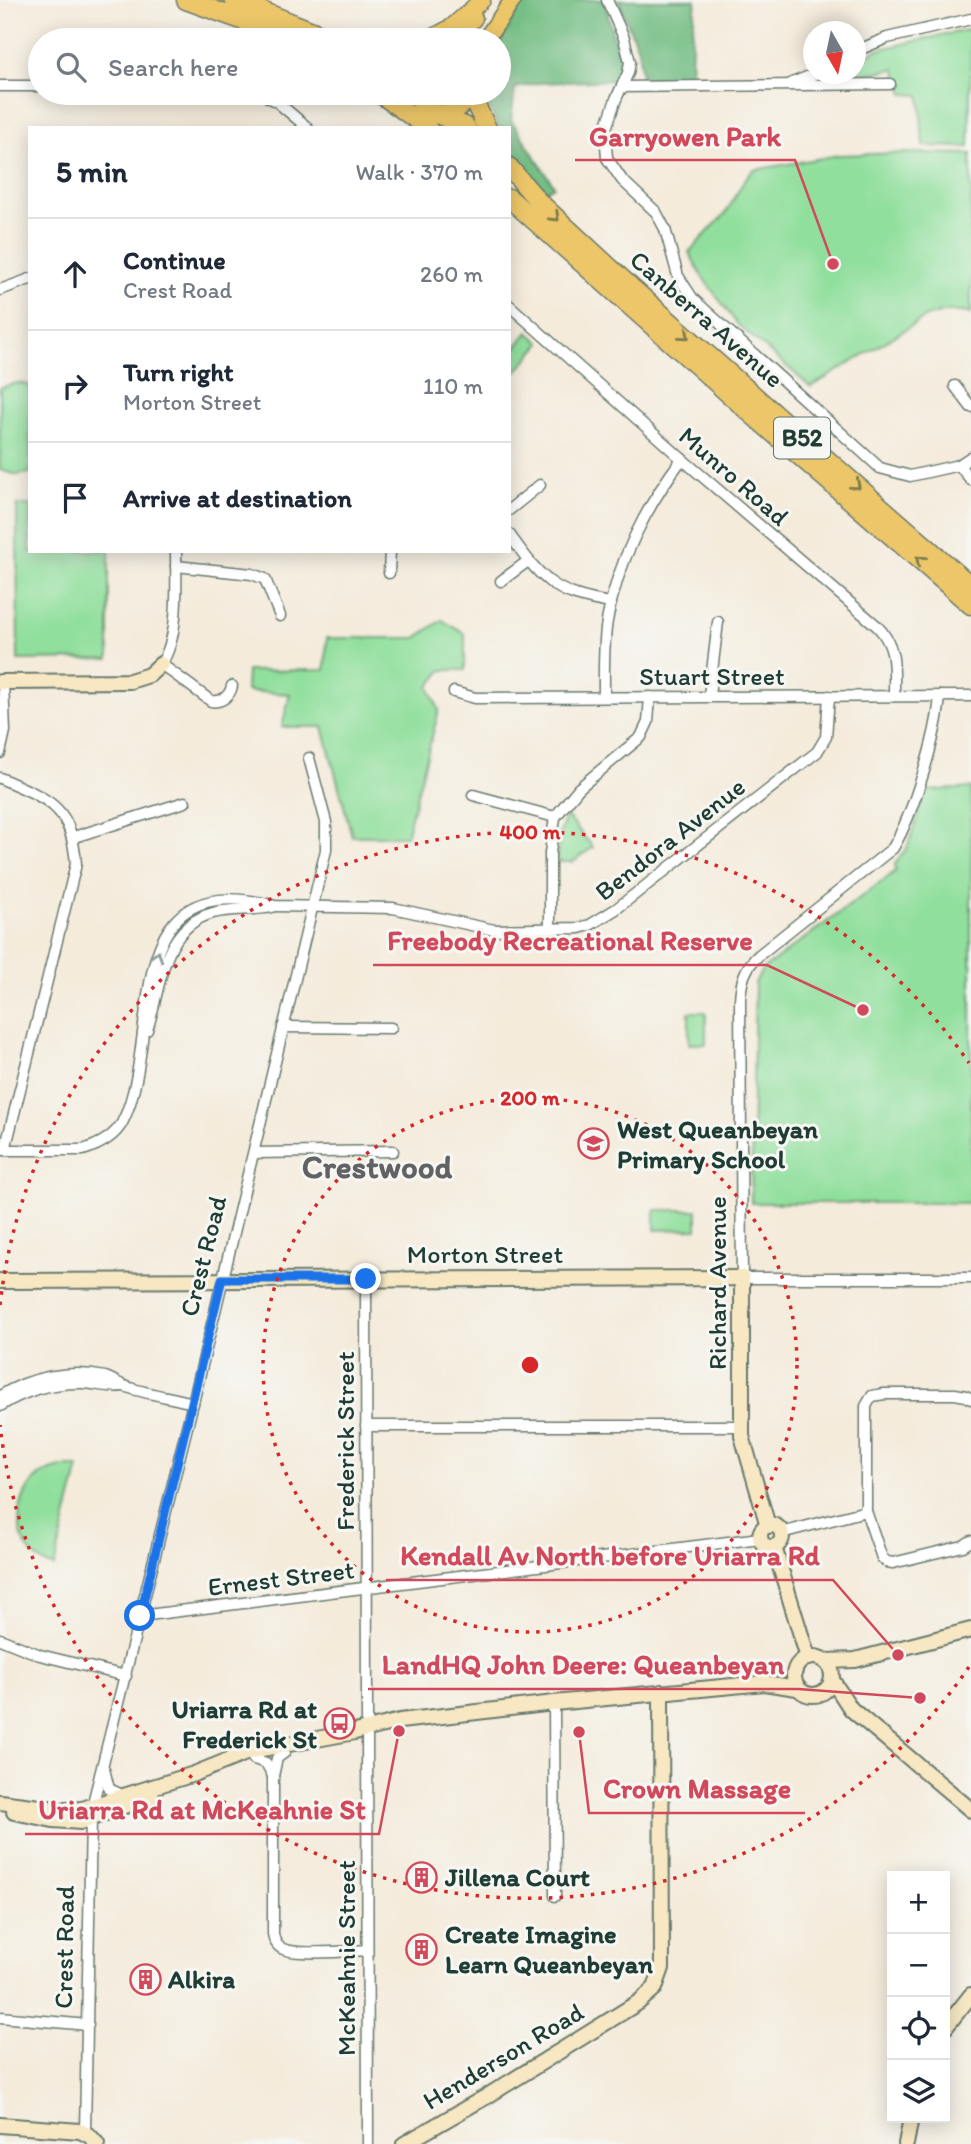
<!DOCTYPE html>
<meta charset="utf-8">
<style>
:root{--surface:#fff;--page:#f2f2f3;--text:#1f2937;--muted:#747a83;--line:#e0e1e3}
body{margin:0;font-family:Itim,sans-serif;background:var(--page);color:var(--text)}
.controls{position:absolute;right:21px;bottom:21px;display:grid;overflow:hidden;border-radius:0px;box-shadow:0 4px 18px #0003}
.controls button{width:63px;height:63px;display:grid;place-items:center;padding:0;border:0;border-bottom:2px solid var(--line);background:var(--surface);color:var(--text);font:35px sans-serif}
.compass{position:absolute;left:803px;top:21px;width:63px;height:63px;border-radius:50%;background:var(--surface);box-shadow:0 4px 18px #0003;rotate:171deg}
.stop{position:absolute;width:21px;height:21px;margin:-16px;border:5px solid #1a73e8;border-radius:50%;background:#fff}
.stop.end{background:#1a73e8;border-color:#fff;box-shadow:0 2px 7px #0008}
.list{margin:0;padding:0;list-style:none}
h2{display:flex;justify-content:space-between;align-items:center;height:91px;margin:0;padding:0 28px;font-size:30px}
h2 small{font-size:23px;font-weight:400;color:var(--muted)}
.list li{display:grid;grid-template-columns:46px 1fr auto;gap:21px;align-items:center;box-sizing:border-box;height:112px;padding:0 28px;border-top:2px solid var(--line)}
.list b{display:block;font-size:26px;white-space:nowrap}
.list p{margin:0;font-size:23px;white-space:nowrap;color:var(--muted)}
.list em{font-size:23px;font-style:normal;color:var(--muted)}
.icon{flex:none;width:38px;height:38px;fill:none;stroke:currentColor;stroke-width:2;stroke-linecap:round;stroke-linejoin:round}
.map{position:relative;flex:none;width:971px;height:2144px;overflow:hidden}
.search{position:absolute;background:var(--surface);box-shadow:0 4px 18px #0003;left:28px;top:28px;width:483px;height:77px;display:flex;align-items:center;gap:18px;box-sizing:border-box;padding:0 24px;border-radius:38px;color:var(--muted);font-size:26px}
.panel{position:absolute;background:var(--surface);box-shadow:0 4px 18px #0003;left:28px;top:126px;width:483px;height:427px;border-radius:0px}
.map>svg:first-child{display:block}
.green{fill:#91df9d;stroke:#588e68;stroke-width:2}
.forest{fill:#74be84;stroke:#4a7e5c;stroke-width:2}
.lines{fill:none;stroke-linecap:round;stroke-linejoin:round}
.street-casing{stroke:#6a7a6e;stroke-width:13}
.secondary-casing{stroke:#6a7a6e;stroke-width:18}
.primary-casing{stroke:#6a7a6e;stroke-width:19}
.highway-casing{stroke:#6a7a6e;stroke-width:21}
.street{stroke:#fff;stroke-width:10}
.secondary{stroke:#f7e8c3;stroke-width:14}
.primary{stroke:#ecc669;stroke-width:16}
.highway{stroke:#ecc669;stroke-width:18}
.oneway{stroke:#7b7b4c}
.oneway2{stroke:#8f9e9a}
.route{stroke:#1a73e8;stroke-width:9}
.ring{fill:none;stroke:#d62828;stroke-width:3.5;stroke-dasharray:3.5 7}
.labels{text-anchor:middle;stroke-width:6;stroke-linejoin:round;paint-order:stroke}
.shield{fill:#f6f6f2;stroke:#60746d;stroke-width:2}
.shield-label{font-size:24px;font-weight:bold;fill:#1f3d34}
.street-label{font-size:26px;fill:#1f3d34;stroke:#f6f6f2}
.poi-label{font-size:26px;font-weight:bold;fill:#1f3d34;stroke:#f6f6f2;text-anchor:start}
.district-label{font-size:33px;font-weight:bold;fill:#626265;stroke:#f6f6f2}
.centre{fill:#d62828;stroke:#f6f6f2;stroke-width:3.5}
.ring-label{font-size:21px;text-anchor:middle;font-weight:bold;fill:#d62828;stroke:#f6f6f2;stroke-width:6;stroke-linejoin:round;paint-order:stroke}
.leader{fill:none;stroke:#d1495b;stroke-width:2.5}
.callout-dot{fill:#d1495b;stroke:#f6f6f2;stroke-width:2.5}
.callout-label{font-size:28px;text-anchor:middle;font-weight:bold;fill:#d1495b;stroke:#f6f6f2;stroke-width:6;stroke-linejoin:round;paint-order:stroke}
</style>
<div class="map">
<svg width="971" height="2144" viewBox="0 0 971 2144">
<rect width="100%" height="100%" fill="#f6f6f2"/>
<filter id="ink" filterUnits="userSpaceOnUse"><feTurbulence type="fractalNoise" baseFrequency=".0143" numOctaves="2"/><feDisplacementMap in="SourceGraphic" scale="14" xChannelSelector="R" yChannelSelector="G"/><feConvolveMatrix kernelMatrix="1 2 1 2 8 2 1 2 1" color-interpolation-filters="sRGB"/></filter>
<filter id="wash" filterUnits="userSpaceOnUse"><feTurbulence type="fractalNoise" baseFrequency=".00686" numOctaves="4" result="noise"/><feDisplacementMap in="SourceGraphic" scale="28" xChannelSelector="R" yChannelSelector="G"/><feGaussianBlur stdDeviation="1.57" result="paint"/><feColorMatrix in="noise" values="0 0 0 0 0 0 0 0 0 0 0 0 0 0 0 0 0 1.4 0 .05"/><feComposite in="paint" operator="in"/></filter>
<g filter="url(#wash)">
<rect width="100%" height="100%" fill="#f4ebdb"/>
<!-- green -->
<g class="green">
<polygon points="971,29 969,147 923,146 920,95 904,94 895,69 844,77 844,74 856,74 856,61 876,50"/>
<polygon points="902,153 971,154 971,313 946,311 926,317 811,387 738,325 701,275 689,252 726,213 745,179 754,170 839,155"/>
<polygon points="528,332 541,343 516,372 509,367 509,356"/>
<polygon points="17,383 30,385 30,473 17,475 0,470 0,388"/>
<polygon points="17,505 30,505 30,551 109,551 109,659 18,660"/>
<polygon points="442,620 465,634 465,670 442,670 429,687 439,710 406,836 352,836 323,727 282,727 290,694 246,691 247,671 325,670 327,638 416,638"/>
<polygon points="971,788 971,1203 751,1203 755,983 762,970 896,871 895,864 907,848 926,791"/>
<polygon points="566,815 593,847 573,862 557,862 559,836"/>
<rect x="689" y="1012" width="17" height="32"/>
<polygon points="655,1210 697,1210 697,1229 655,1230"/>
<path d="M61,1467H79L54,1567C17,1557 9,1510 33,1482C40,1473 50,1470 61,1467Z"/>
</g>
<!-- forest -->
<g class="forest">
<polygon points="523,0 604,0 621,65 617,80 539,83 515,88 511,120 554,186 546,191 519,163 509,146 509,128 499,128 482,93 499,93 499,45"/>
<polygon points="618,0 696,0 692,36 691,79 642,78 638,49"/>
</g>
</g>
<g filter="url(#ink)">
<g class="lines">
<defs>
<g id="street">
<polyline points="607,0 624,38 630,62 628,73 616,99 605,131 607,158 622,180 656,212 665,229 678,276 693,299 880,468 910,476 959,465 971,457"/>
<polyline points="856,51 887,38 971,19"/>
<polyline points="792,83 815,74"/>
<polyline points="0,86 40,86"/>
<polyline points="622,87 890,84"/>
<polyline points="260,93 276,101 308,128"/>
<polyline points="0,290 30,279"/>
<path d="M509,305L682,459L877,626C897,646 894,669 894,696"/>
<polyline points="955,386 971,407"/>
<polyline points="959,465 971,480"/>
<polyline points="509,510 540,485"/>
<path d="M509,534C542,580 553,594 611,603"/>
<path d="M176,551C176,585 180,636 161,664L211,701C221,703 230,696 232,686"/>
<polyline points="176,566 252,574 265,579 280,616"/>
<polyline points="389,573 390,551"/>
<polyline points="501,581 528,561"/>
<polyline points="454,692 475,698 971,696"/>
<polyline points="709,696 718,622"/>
<path d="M940,696C937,736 913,814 893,848L759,955C744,968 741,982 740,1000L742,1278H971"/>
<path d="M604,697C604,672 603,646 607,621C617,563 647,505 682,459"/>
<polyline points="0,753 5,731 3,682"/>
<path d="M0,778C50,800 71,805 76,864L5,1150"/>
<polyline points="473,795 555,817"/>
<polyline points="74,837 185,802"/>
<polyline points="550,930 550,853 555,817 579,788 641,737 648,722 650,697"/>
<polyline points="283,1027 391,1028"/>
<path d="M147,1030C161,988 161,927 213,913C232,908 253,911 272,907"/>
<path d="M0,1150H83C99,1145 114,1137 122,1123C165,1039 112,863 275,906L393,908L494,930L579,928L590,925L616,909L817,752L826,737L829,696"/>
<polyline points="254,1153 393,1151"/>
<polyline points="366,1279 368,2144"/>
<path d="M0,1396C31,1377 69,1369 105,1377C112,1379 118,1384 124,1386C146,1394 171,1397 193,1403"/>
<polyline points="971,1399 966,1396 955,1394 884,1394 872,1396 866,1406 866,1511 882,1558 887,1562 893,1563 963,1546 971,1541"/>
<path d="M0,1406C25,1390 53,1382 84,1383C97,1384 109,1388 122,1386"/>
<polyline points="366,1426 742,1426"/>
<polyline points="781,1533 866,1511"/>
<polyline points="140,1616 760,1538"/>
<polyline points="0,1639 40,1655 126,1676"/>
<polyline points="554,1703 555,1896"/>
<path d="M284,1753L277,1758L273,1776V1934C274,1940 276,1945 281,1948C294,1956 350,1951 367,1950"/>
<polyline points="254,1759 266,1763 273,1776"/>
<polyline points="104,1769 109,1789 124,1796"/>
<polyline points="92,1807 193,1403 326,850 326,822 309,758"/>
<polyline points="0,2017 88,2025"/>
<polyline points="85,2132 91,1819"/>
</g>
<g id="secondary">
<polyline points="0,682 130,681 149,675 161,664"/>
<polyline points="0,1281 742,1278 742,1436 768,1526"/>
<circle cx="771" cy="1536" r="11"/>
<polyline points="774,1547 808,1658"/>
<circle cx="813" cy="1676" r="19"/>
<polyline points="826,1661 855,1660 971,1630"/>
<polyline points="832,1680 851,1709 971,1810"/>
<polyline points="0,1802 64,1810 82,1809 194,1774 251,1751 355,1732 400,1721 554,1703 764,1683 797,1688"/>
<polyline points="14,1812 53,1820 81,1822 152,1796"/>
<polyline points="945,2028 971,1995"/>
<polyline points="0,2125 80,2131 90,2136 97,2144"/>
<polyline points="404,2144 489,2095 639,2002 655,1988 662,1968 661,1692"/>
<polyline points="906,2144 911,2118"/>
</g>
<g id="primary">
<polyline points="428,40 452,27 482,0"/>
<polyline points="455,40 474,18"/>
<polyline points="485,40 513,0"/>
</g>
<g id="highway">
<polyline points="186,0 297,40"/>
<polyline points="234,0 335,40"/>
<polyline points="379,93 428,128"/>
<path d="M417,93C422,115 450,116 467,128"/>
<polyline points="470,93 487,128"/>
<path d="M439,114C453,114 463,107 468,93"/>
<polyline points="509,167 539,202 634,290 971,586"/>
<polyline points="509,198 748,411 971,605"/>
</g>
</defs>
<!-- street casing -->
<use href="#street" class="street-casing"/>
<!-- secondary casing -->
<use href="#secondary" class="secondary-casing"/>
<!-- primary casing -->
<use href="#primary" class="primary-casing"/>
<!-- highway casing -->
<use href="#highway" class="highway-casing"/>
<!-- street -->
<use href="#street" class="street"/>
<!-- secondary -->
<use href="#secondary" class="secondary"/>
<!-- primary -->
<use href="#primary" class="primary"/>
<!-- highway -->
<use href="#highway" class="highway"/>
</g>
<!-- one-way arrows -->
<defs><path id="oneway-chevron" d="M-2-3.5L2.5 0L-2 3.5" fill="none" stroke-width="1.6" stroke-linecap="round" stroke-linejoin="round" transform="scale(1.75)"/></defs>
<g class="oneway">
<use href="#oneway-chevron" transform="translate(555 217) rotate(44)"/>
<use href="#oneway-chevron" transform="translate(685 335) rotate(41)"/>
<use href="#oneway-chevron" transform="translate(856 485) rotate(41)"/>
<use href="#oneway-chevron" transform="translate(920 560) rotate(-139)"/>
</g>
<use class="oneway2" href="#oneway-chevron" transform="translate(157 956) rotate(-73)"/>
</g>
<g class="lines" filter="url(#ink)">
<!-- route -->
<polyline class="route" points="140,1616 222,1279 366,1279"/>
</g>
<!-- distance rings -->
<g class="ring">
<circle cx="530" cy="1365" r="267"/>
<path d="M969 1667A533 533 0 0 1 0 1425M0 1305A533 533 0 0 1 969 1063"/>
</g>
<!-- icons -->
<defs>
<symbol id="school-ring" viewBox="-11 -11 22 22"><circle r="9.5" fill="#f6f6f2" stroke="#d1495b" stroke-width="1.5"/><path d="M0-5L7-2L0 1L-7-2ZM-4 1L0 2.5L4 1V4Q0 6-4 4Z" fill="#d1495b"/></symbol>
<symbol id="bus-ring" viewBox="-11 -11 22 22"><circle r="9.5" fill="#f6f6f2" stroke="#d1495b" stroke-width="1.5"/><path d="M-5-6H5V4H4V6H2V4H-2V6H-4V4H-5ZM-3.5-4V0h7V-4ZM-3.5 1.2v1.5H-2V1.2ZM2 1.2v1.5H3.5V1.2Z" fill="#d1495b"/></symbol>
<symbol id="building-ring" viewBox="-11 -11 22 22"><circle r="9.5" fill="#f6f6f2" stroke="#d1495b" stroke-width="1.5"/><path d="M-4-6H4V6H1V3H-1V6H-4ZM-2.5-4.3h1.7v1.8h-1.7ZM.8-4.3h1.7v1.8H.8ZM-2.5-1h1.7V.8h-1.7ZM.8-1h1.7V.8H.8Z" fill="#d1495b"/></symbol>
</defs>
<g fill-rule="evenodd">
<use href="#school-ring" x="576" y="1126" width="35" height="35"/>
<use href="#bus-ring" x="322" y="1706" width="35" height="35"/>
<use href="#building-ring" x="404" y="1860" width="35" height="35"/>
<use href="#building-ring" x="404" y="1932" width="35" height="35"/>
<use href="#building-ring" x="128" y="1962" width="35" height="35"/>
</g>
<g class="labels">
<!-- shield labels -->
<rect class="shield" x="774" y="417.5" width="56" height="41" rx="5"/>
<g class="shield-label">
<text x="802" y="446">B52</text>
</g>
<!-- street labels -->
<g class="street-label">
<text transform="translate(707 319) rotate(41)" y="9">Canberra Avenue</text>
<text transform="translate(734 476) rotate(41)" y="9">Munro Road</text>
<text x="712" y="685">Stuart Street</text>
<text transform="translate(670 839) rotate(-38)" y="9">Bendora Avenue</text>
<text x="485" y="1263">Morton Street</text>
<text transform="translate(203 1256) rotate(-76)" y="9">Crest Road</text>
<text transform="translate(717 1283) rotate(-90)" y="9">Richard Avenue</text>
<text transform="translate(345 1441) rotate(-90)" y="9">Frederick Street</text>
<text transform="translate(281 1578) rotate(-7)" y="9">Ernest Street</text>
<text transform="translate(64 1947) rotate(-89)" y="9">Crest Road</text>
<text transform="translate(346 1958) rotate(-90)" y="9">McKeahnie Street</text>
<text transform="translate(503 2056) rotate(-31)" y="9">Henderson Road</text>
</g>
<!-- poi labels -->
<g class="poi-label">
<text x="617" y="1138">West Queanbeyan<tspan x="617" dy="30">Primary School</tspan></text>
<text x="317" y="1718" text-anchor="end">Uriarra Rd at<tspan x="317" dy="30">Frederick St</tspan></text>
<text x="445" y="1886">Jillena Court</text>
<text x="445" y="1943">Create Imagine<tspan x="445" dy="30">Learn Queanbeyan</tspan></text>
<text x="168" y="1988">Alkira</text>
</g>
<!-- district labels -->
<g class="district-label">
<text x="377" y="1178">Crestwood</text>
</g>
</g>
<circle cx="530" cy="1365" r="10" class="centre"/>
<g class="ring-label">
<text x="530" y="839">400 m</text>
<text x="530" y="1105">200 m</text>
</g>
<!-- callouts -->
<path class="leader" d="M833 264L795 160H575M863 1010L767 965H373M898 1655L833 1580H386M920 1698L798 1689H368M579 1732L589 1813H805M399 1731L379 1834H25"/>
<g class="callout-dot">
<circle cx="833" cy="264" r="7"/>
<circle cx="863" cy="1010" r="7"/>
<circle cx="898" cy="1655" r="7"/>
<circle cx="920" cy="1698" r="7"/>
<circle cx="579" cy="1732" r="7"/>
<circle cx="399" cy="1731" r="7"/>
</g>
<g class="callout-label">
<text x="685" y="146">Garryowen Park</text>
<text x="570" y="950">Freebody Recreational Reserve</text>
<text x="610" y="1565">Kendall Av North before Uriarra Rd</text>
<text x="583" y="1674">LandHQ John Deere: Queanbeyan</text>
<text x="697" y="1798">Crown Massage</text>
<text x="202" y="1819">Uriarra Rd at McKeahnie St</text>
</g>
</svg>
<div class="controls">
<button>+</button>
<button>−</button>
<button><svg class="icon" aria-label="locate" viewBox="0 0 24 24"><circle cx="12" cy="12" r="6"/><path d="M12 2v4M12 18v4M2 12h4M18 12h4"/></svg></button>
<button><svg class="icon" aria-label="layers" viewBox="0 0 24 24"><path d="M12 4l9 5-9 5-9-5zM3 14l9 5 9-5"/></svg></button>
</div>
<svg class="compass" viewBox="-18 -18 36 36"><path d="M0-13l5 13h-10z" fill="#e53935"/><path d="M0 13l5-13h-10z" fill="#747a83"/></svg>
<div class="stop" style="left:140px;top:1616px"></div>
<div class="stop end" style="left:366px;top:1279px"></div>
<div class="search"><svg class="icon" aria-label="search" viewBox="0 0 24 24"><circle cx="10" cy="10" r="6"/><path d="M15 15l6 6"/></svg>Search here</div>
<section class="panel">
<h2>5 min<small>Walk · 370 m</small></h2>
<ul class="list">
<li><svg class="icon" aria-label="ahead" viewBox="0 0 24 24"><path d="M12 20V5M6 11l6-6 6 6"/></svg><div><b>Continue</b><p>Crest Road</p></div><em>260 m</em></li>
<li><svg class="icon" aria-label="right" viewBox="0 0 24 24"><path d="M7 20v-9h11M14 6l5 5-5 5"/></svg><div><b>Turn right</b><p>Morton Street</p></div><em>110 m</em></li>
<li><svg class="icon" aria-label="arrive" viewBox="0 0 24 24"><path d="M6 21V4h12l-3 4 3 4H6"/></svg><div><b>Arrive at destination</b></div></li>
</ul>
</section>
</div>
